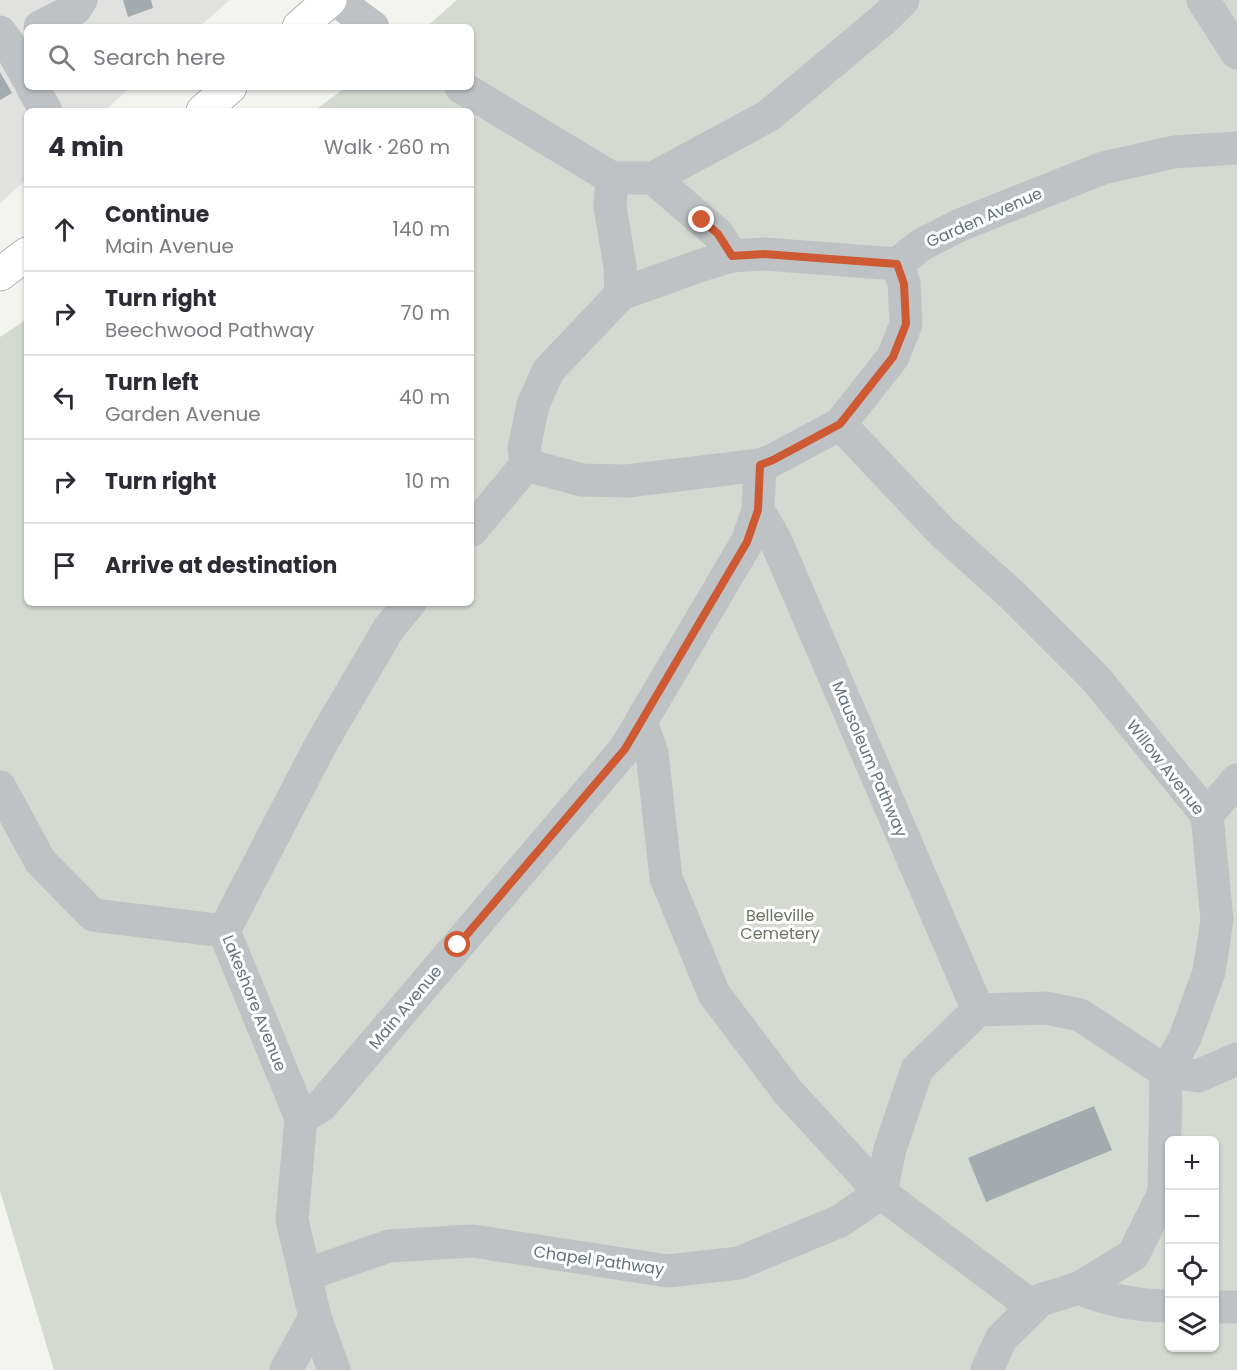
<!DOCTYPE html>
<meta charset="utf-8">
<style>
:root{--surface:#fff;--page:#f7f7f7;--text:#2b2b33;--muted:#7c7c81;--line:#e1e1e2}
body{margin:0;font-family:Poppins,sans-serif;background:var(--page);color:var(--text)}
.controls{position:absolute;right:18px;bottom:18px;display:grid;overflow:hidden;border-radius:9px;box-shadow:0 2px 4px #0004}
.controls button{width:54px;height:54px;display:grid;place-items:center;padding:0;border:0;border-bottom:2px solid var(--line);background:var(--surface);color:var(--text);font:30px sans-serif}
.stop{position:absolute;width:18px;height:18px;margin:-14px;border:4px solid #ce5a34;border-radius:50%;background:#fff}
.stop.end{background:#ce5a34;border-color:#fff;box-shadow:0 2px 6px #0008}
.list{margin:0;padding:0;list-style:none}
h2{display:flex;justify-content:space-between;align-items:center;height:78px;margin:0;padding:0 24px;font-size:26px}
h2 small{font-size:20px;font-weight:400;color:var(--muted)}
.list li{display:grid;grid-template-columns:39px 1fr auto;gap:18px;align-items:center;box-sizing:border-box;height:84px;padding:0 24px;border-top:2px solid var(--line)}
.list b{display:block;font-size:22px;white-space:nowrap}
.list p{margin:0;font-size:20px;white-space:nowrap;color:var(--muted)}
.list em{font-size:20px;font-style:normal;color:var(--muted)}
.icon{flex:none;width:33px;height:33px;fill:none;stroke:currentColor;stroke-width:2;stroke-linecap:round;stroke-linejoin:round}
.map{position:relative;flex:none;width:1237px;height:1370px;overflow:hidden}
.search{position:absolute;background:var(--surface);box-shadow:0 2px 4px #0004;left:24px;top:24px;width:450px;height:66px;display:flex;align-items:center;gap:15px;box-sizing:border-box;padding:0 21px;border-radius:9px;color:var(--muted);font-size:22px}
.panel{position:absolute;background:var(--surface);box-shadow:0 2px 4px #0004;left:24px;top:108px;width:450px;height:498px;border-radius:9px}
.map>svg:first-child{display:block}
.built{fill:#e1e2e0}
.green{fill:#d4dad1;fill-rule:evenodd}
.building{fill:#a4abaf}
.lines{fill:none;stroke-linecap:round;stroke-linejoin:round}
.major-casing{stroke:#b2b5b8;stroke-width:35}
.minor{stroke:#bfc2c4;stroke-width:33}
.major{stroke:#fff;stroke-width:33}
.route{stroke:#ce5a34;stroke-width:8}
.labels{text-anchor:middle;stroke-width:6;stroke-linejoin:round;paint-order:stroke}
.street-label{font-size:16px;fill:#65727d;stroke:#fff}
.park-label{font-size:16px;fill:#677563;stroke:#fff}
</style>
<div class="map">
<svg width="1237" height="1370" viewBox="0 0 1237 1370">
<rect width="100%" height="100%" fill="#f3f3f0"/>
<!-- built -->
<polygon class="built" points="0,0 230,0 199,27 27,27 27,87 131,87 104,111 27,111 27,179 0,203"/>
<!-- green -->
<path class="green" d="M457,0H1237V1370H54L0,1191V337L27,319V603H471V111H314L346,87H471V27H426ZM1170,1140H1214V1348H1170Z"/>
<!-- building -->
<g class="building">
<polygon points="123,0 151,0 153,8 128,17"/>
<polygon points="0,72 12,93 0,100"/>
<polygon points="1094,1106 1112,1150 986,1202 968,1158"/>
</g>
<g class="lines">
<defs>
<g id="major">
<polyline points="299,27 330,0"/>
<polyline points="203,111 230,87"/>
<polyline points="0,274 27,254"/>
</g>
</defs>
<!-- major casing -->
<use href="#major" class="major-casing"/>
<!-- minor -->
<g class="minor">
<polyline points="336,0 373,27"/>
<polyline points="1203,0 1237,53"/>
<polyline points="40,27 75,9 81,0"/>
<polyline points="0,32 8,43 27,77"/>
<polyline points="32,87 46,111"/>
<polyline points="461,87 612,178 653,178 718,234 732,256"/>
<polyline points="612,178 610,207 620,266 621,294"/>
<polyline points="653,178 768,116 884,19 903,0"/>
<polyline points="840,424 943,533 1011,594 1096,679 1207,815 1217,920 1209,972 1185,1038 1166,1072 1164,1193 1133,1255 1079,1288 1040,1300 1001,1339 987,1370"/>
<polyline points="526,465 524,448 533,405 548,371 621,294 705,264 732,256 764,254 897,264 921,245 960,225 1103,168 1174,152 1237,148"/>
<polyline points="526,465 582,480 627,481 760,465 773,460 840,424 893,357 906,324 904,283 897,264"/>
<polyline points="758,510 775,539 978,1010"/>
<polyline points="471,531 526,465"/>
<polyline points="641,722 652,753 666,878 714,994 788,1092 881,1193 1033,1307"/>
<polyline points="0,787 40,861 93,915 224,931"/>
<polyline points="1207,815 1237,780"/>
<polyline points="301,1118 321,1106 625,749 747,542 758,510 760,465"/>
<polyline points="305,1275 389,1246 473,1241 668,1271 739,1263 840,1221 881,1193 890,1149 917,1069 978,1010 1046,1008 1080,1015 1166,1072 1198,1076 1237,1059"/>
<path d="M1079,1288C1107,1300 1139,1306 1170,1306"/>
<polyline points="1214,1307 1237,1307"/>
<polyline points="286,1370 315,1317"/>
<polyline points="334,1370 315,1317 292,1220 301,1118 224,931 321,744 389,628 410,603"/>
</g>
<!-- major -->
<use href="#major" class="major"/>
</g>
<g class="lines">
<!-- route -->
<polyline class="route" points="458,945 625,749 747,542 758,510 760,465 773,460 840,424 893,357 906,324 904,284 897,264 764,254 732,256 718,234 702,220"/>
</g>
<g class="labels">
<!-- street labels -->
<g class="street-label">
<text transform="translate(984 217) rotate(-24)" y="6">Garden Avenue</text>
<text transform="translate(870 759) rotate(67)" y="6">Mausoleum Pathway</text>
<text transform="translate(1166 767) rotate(52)" y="6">Willow Avenue</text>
<text transform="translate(255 1003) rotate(68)" y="6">Lakeshore Avenue</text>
<text transform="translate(405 1007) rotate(-50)" y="6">Main Avenue</text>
<text transform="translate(599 1260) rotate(8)" y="6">Chapel Pathway</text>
</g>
<!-- park labels -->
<g class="park-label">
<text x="780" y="921">Belleville<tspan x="780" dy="18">Cemetery</tspan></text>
</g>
</g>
</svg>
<div class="controls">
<button>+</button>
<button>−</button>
<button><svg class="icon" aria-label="locate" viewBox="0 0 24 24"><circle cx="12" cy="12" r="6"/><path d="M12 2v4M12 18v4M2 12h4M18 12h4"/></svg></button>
<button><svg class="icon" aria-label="layers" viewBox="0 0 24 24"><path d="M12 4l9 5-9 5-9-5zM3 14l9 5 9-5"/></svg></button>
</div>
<div class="stop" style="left:458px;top:945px"></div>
<div class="stop end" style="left:702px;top:220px"></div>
<div class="search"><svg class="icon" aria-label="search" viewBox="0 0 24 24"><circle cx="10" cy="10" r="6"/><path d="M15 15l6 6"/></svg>Search here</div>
<section class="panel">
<h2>4 min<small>Walk · 260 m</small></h2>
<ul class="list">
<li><svg class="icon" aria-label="ahead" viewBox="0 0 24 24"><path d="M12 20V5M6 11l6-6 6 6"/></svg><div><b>Continue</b><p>Main Avenue</p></div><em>140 m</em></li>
<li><svg class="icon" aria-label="right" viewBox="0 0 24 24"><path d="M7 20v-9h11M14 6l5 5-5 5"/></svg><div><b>Turn right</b><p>Beechwood Pathway</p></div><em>70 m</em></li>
<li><svg class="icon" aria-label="left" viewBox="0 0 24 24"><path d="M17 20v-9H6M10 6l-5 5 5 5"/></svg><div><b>Turn left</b><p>Garden Avenue</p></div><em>40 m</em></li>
<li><svg class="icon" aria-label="right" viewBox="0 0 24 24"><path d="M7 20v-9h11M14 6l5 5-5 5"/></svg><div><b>Turn right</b></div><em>10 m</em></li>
<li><svg class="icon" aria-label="arrive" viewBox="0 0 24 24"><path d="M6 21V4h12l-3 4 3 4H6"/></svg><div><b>Arrive at destination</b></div></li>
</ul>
</section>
</div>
